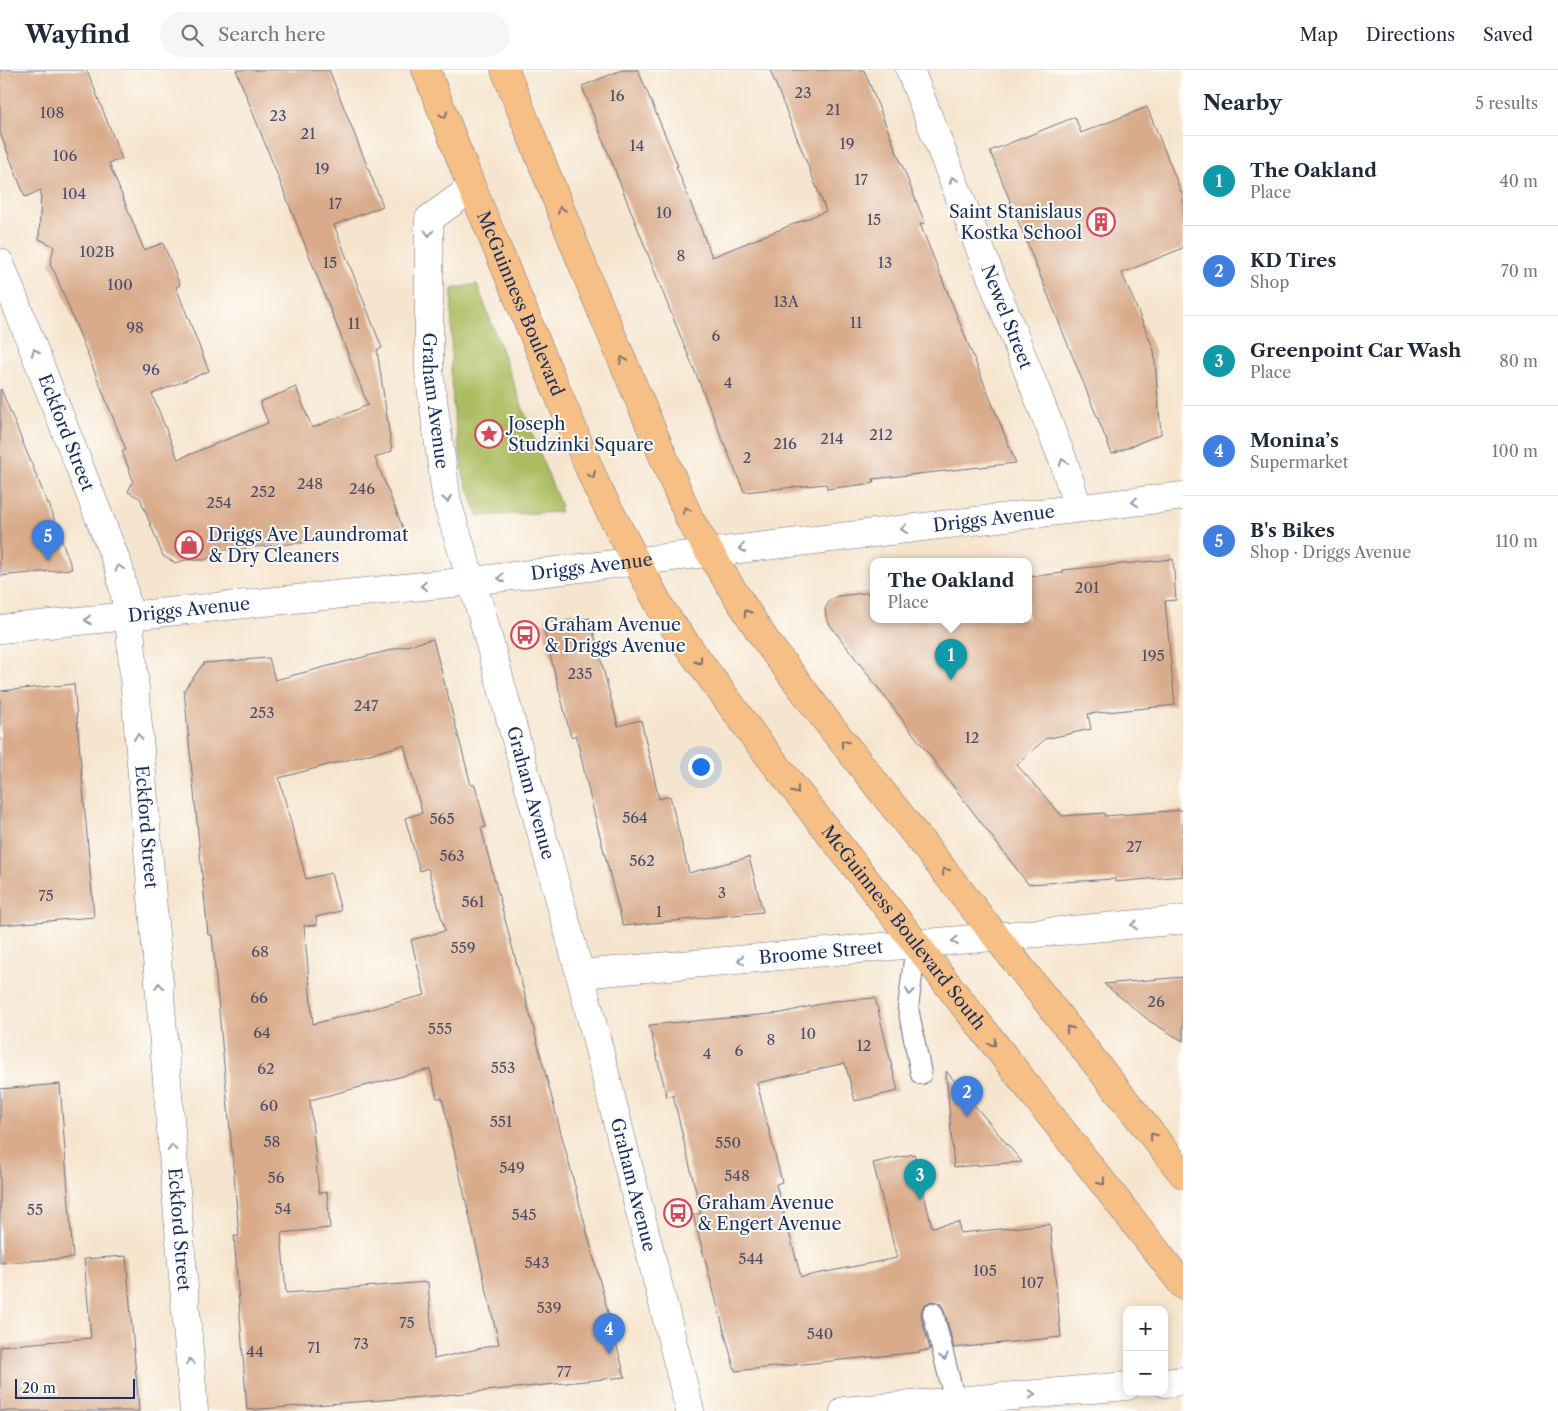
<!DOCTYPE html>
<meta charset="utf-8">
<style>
:root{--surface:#fff;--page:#f6f6f7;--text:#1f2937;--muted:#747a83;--line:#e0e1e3;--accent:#d1495b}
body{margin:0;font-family:"Libre Caslon Text",serif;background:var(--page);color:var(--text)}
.controls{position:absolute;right:15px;bottom:15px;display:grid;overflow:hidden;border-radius:10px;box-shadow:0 2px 12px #0003}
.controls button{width:45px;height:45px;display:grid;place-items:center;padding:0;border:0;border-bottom:1px solid var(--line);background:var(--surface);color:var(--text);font:25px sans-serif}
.scale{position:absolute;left:15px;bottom:12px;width:120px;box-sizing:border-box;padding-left:5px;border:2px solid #1b2f5e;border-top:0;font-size:14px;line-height:18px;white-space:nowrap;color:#1b2f5e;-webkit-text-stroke:4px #fdfcf7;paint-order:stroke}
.you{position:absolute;left:700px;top:696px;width:18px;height:18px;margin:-12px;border:4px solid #fff;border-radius:50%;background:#1a73e8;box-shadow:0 0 0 8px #1a73e833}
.badge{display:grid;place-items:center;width:32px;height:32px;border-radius:50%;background:var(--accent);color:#fff;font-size:16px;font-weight:700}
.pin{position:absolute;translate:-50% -41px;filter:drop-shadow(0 1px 2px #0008)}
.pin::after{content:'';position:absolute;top:26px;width:18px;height:15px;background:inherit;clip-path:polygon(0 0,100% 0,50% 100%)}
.popup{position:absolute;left:870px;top:488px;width:162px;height:65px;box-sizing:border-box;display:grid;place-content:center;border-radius:10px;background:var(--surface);filter:drop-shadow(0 1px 4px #0005);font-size:16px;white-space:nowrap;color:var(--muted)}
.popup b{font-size:19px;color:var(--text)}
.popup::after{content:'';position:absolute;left:50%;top:100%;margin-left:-10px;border:10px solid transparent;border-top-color:var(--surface)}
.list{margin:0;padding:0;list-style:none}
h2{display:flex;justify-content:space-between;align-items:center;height:65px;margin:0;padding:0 20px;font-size:21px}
h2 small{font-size:16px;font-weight:400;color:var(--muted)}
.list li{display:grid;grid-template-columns:32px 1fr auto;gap:15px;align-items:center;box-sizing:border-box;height:90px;padding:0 20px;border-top:1px solid var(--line)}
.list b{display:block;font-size:19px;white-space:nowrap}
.list p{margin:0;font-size:16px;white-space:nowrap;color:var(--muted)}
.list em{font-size:16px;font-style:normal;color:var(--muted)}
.icon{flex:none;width:28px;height:28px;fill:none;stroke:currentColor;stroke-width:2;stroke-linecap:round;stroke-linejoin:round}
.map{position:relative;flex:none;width:1183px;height:1341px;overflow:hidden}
header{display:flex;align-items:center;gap:30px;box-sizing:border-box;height:70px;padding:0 25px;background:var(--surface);border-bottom:1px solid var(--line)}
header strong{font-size:24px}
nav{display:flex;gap:28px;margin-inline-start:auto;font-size:18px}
.search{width:350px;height:45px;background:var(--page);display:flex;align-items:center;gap:12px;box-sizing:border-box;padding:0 18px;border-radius:28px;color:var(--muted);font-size:19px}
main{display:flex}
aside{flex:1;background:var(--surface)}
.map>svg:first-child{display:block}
.green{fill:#acbc5f;stroke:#64765e}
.building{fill:#d9ab8b;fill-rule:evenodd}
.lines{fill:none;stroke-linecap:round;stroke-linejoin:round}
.service-casing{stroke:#686f85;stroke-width:22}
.minor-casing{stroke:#686f85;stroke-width:29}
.primary-casing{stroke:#686f85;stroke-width:29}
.service{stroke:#fff;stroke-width:20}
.minor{stroke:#fff;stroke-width:28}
.primary{stroke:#f5bf86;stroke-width:28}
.oneway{stroke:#7d7070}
.oneway2{stroke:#8d97ae}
.labels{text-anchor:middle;stroke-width:4;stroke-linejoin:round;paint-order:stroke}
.number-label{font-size:15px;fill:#4a4e69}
.poi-label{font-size:18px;fill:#1b2f5e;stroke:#fdfcf7;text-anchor:start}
.street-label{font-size:18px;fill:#1b2f5e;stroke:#fdfcf7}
</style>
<header>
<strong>Wayfind</strong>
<div class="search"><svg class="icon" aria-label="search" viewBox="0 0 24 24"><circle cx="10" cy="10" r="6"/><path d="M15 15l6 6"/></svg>Search here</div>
<nav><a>Map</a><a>Directions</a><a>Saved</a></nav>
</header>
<main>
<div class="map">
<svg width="1183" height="1341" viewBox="0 0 1183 1341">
<rect width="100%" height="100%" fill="#fdfcf7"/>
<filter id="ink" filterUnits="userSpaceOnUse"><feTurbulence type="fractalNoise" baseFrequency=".02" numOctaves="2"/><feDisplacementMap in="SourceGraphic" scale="10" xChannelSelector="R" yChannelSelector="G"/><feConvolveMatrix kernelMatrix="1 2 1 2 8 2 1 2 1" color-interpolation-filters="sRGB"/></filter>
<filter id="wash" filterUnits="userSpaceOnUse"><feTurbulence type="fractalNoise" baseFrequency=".0096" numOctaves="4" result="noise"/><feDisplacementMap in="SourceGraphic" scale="20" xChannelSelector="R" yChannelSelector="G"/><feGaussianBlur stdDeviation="1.12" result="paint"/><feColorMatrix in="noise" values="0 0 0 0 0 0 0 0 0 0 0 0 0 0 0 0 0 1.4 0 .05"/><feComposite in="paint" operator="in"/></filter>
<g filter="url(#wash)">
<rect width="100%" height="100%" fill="#f6e5ce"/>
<!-- green -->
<polygon class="green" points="477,214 540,385 561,436 559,437 561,442 478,446 463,405 453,336 451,303 452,219"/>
<g id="blocks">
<!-- building -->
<g class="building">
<polygon points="0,0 87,0 122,89 109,93 144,180 163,173 180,215 176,217 209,301 152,324 178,389 268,353 260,332 296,317 312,358 368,335 236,0 329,0 383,136 334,155 382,278 377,280 392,381 375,388 405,463 224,480 211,486 205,490 185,490 175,493 163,486 140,428 128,422 133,410 122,381 126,380 55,203 50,195 54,176 39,169 41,120 25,127 0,63"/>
<polygon points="622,0 638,0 678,96 676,96 712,187 826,141 770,0 864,0 925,153 920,154 1016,393 873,409 874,413 827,419 826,414 744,422 667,233 582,16"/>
<polygon points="1147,37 1183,126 1183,178 1122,203 1154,280 1161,364 1112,384 990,81 1075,47 1081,63"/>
<polygon points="1,319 48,434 49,434 72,499 0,506 0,320"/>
<polygon points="1173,489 1176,530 1165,531 1175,635 1088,644 1091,659 1045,669 1017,695 1062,746 1104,743 1105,746 1183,740 1183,806 1115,812 1115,809 1028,814 830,555 826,547 825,539 830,530 838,526 874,522 874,549 1028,549 1028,507 1063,503 1063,500"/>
<polygon points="590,548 618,656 641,650 659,729 670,726 689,803 749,787 763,842 623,856 592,735 576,665 571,667 542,553"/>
<path d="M433,569L471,715H475L486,757L481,758L625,1307L436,1326L247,1340L234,1166H239L233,1093L212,865H208L184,620L204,593L269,588L275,610ZM404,675L422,743L405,748L420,801L428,798L445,861L411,870L425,925L313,954L304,856L317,855L316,847L341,841L331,803L306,809L279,708ZM430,999L437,1028H442L499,1274L434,1289L428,1212L286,1223L281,1163L330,1158L327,1122L319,1123L310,1030Z"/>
<polygon points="74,614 94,847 0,855 0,621"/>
<polygon points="1183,907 1183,971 1151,952 1104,914"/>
<polygon points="875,928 898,1021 855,1031 845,993 757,1013 782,1112 776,1114 801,1207 897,1188 873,1093 914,1084 932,1157 959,1152 960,1163 1050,1154 1061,1267 954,1278 944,1240 941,1234 937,1232 931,1231 924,1235 922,1239 921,1245 930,1280 920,1281 920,1282 735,1301 693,1145 701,1143 673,1025 667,1027 649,955 782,943 833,931"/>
<polygon points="946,1001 1022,1092 954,1097"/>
<polygon points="60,1014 73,1188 0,1193 0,1019"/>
<polygon points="126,1186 139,1341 0,1341 0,1276 91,1268 84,1189"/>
</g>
</g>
</g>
<g filter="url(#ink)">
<use href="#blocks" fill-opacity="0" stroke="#686f85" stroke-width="1"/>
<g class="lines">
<defs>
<g id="service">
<polyline points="916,874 908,938 921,1004"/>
<polyline points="933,1243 955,1331"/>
</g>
<g id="minor">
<path id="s1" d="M910,0L1064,393L1078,438"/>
<path id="s2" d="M472,118L429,149V301L447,432L482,545L580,904L690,1341"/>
<path id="s3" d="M0,193L119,498L129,546L194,1341"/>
<path id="s4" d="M0,559L472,511L1183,426"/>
<path id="s5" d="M580,904L1183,850"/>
<polyline points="1164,1313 1183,1311"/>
<polyline points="844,1341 1127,1316"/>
</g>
<g id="primary">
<path id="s6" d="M426,0L472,118L597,417L663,542L758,672L1183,1215"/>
<polyline points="505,0 591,216 690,450 732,519 766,571 831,657 1183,1104"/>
</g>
</defs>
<!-- service casing -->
<use href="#service" class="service-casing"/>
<!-- minor casing -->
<use href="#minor" class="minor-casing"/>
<!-- primary casing -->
<use href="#primary" class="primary-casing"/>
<!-- service -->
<use href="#service" class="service"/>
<!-- minor -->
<use href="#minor" class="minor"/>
<!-- primary -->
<use href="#primary" class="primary"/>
</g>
<!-- one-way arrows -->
<defs><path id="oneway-chevron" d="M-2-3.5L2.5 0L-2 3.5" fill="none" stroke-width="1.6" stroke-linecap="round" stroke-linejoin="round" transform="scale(1.25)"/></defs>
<g class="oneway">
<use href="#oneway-chevron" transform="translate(444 45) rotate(69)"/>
<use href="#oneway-chevron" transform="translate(561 140) rotate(-112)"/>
<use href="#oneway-chevron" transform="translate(623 290) rotate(-113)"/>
<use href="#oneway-chevron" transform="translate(592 405) rotate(67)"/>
<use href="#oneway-chevron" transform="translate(686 440) rotate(-113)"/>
<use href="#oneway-chevron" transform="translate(747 543) rotate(-123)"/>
<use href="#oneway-chevron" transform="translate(699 591) rotate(54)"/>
<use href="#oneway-chevron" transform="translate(844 673) rotate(-128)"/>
<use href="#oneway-chevron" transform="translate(796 721) rotate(52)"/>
<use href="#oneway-chevron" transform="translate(945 801) rotate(-128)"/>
<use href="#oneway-chevron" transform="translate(1069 959) rotate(-128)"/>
<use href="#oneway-chevron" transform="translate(993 973) rotate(52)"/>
<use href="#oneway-chevron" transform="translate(1153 1066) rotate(-129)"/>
<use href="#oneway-chevron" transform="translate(1102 1112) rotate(52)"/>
</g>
<g class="oneway2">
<use href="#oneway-chevron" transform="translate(953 110) rotate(-111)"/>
<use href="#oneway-chevron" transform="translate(429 163) rotate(90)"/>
<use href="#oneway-chevron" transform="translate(35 282) rotate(-111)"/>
<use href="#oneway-chevron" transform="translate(1063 392) rotate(-110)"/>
<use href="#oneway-chevron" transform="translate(447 429) rotate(80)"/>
<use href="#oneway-chevron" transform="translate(1135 432) rotate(173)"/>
<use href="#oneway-chevron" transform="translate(904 459) rotate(173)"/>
<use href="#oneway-chevron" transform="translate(742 478) rotate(174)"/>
<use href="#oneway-chevron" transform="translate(119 498) rotate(-107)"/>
<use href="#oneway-chevron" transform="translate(501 508) rotate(173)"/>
<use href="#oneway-chevron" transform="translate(424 516) rotate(174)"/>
<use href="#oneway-chevron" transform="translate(88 550) rotate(174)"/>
<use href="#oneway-chevron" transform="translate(138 667) rotate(-95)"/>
<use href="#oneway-chevron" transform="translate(1134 855) rotate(175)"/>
<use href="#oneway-chevron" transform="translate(955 871) rotate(175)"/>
<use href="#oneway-chevron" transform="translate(741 890) rotate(175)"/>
<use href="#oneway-chevron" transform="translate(159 916) rotate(-95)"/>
<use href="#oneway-chevron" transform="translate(910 922) rotate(96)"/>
<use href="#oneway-chevron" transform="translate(172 1078) rotate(-95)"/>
<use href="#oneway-chevron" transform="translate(944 1287) rotate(76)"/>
<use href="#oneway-chevron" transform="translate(190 1292) rotate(-95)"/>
<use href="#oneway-chevron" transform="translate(1032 1324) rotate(-5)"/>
</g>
</g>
<!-- icons -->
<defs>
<symbol id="building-ring" viewBox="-11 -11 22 22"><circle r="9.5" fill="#fdfcf7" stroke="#d1495b" stroke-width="1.5"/><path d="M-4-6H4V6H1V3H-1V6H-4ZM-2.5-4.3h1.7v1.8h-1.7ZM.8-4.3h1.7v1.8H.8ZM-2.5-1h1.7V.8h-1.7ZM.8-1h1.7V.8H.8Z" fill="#d1495b"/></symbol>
<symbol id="sight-ring" viewBox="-11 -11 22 22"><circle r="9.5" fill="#fdfcf7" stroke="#d1495b" stroke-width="1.5"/><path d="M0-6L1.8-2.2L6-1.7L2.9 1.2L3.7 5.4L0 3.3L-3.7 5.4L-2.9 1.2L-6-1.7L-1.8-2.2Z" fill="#d1495b"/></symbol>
<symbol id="shop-ring" viewBox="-11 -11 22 22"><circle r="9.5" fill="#fdfcf7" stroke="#d1495b" stroke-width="1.5"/><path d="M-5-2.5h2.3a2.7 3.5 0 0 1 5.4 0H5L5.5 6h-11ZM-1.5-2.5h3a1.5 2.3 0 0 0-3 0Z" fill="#d1495b"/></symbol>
<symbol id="bus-ring" viewBox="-11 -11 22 22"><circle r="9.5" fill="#fdfcf7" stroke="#d1495b" stroke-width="1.5"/><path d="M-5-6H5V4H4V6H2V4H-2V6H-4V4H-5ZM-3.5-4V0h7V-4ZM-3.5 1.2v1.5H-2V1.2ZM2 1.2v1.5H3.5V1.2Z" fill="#d1495b"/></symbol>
</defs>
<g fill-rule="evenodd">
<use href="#building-ring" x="1085" y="136" width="32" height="32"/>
<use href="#sight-ring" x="473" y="348" width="32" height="32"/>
<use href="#shop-ring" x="173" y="459" width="32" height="32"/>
<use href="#bus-ring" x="509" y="549" width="32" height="32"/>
<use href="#bus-ring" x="662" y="1127" width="32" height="32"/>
</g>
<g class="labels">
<!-- number labels -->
<g class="number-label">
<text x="803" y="28">23</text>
<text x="617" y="31">16</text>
<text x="833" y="45">21</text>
<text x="52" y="48">108</text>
<text x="278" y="51">23</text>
<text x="308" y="69">21</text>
<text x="847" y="79">19</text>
<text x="637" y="81">14</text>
<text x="65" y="91">106</text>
<text x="322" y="104">19</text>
<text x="861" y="115">17</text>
<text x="74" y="129">104</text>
<text x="335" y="139">17</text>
<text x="664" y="148">10</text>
<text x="874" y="155">15</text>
<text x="97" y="187">102B</text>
<text x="681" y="191">8</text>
<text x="330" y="198">15</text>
<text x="885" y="198">13</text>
<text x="120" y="220">100</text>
<text x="786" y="237">13A</text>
<text x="856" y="258">11</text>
<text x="354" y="259">11</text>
<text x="135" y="263">98</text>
<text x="716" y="271">6</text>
<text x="151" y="305">96</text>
<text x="728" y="318">4</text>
<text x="881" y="370">212</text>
<text x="832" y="374">214</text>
<text x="785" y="379">216</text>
<text x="747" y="393">2</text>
<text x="310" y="419">248</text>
<text x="362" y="424">246</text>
<text x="263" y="427">252</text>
<text x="219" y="438">254</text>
<text x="1087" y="523">201</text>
<text x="1153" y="591">195</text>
<text x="580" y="609">235</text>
<text x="366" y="641">247</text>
<text x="262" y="648">253</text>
<text x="972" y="673">12</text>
<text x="635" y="753">564</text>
<text x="442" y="754">565</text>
<text x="1134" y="782">27</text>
<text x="452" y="791">563</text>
<text x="642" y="796">562</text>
<text x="722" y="828">3</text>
<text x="46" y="831">75</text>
<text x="473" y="837">561</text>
<text x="659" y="847">1</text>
<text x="463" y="883">559</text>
<text x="260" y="887">68</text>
<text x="259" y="933">66</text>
<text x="1156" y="937">26</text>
<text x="440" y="964">555</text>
<text x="262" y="968">64</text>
<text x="808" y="969">10</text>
<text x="771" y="975">8</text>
<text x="864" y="981">12</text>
<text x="739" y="986">6</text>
<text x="707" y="989">4</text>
<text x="503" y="1003">553</text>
<text x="266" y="1004">62</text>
<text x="269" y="1041">60</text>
<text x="501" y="1057">551</text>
<text x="272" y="1077">58</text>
<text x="728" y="1078">550</text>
<text x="512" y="1103">549</text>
<text x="737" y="1111">548</text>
<text x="276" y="1113">56</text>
<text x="283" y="1144">54</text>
<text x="35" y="1145">55</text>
<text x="524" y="1150">545</text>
<text x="751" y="1194">544</text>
<text x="537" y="1198">543</text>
<text x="985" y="1206">105</text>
<text x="1032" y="1218">107</text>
<text x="549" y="1243">539</text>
<text x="407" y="1258">75</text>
<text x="820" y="1269">540</text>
<text x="361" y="1279">73</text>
<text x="314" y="1283">71</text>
<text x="255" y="1287">44</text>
<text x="564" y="1307">77</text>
</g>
<!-- poi labels -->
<g class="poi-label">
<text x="1082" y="148" text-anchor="end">Saint Stanislaus<tspan x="1082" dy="21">Kostka School</tspan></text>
<text x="508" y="360">Joseph<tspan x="508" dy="21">Studzinki Square</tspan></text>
<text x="208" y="471">Driggs Ave Laundromat<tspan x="208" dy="21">&amp; Dry Cleaners</tspan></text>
<text x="544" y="561">Graham Avenue<tspan x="544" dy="21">&amp; Driggs Avenue</tspan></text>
<text x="697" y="1139">Graham Avenue<tspan x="697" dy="21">&amp; Engert Avenue</tspan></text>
</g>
<!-- street labels -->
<g class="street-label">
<text dy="6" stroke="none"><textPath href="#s6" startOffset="252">McGuinness Boulevard</textPath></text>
<text dy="6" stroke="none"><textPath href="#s1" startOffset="265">Newel Street</textPath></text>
<text dy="6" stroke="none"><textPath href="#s2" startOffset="235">Graham Avenue</textPath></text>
<text dy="6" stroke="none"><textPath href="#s3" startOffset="182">Eckford Street</textPath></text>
<text dy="6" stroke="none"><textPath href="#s4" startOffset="1000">Driggs Avenue</textPath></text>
<text dy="6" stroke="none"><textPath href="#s4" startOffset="595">Driggs Avenue</textPath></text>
<text dy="6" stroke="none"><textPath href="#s4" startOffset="190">Driggs Avenue</textPath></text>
<text dy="6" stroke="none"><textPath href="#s2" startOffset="640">Graham Avenue</textPath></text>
<text dy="6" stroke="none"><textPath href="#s3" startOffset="588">Eckford Street</textPath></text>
<text dy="6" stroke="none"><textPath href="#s6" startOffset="989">McGuinness Boulevard South</textPath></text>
<text dy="6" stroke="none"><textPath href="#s5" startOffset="242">Broome Street</textPath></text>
<text dy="6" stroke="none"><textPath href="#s2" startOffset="1045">Graham Avenue</textPath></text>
<text dy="6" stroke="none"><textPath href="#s3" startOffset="992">Eckford Street</textPath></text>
</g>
</g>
</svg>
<div class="controls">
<button>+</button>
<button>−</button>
</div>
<div class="scale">20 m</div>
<div class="you"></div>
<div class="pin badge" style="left:951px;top:610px;background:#0f9aa8">1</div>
<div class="popup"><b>The Oakland</b>Place</div>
<div class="pin badge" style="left:967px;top:1047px;background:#3f7fe0">2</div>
<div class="pin badge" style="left:920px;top:1130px;background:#0f9aa8">3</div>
<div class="pin badge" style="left:609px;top:1284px;background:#3f7fe0">4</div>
<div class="pin badge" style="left:48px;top:491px;background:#3f7fe0">5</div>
</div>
<aside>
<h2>Nearby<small>5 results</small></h2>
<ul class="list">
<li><span class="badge" style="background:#0f9aa8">1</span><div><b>The Oakland</b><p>Place</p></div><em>40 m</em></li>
<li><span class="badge" style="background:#3f7fe0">2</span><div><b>KD Tires</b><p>Shop</p></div><em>70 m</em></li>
<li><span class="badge" style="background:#0f9aa8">3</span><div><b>Greenpoint Car Wash</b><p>Place</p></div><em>80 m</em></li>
<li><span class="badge" style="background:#3f7fe0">4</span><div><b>Monina’s</b><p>Supermarket</p></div><em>100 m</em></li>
<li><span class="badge" style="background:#3f7fe0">5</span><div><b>B's Bikes</b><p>Shop · Driggs Avenue</p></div><em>110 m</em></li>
</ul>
</aside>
</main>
